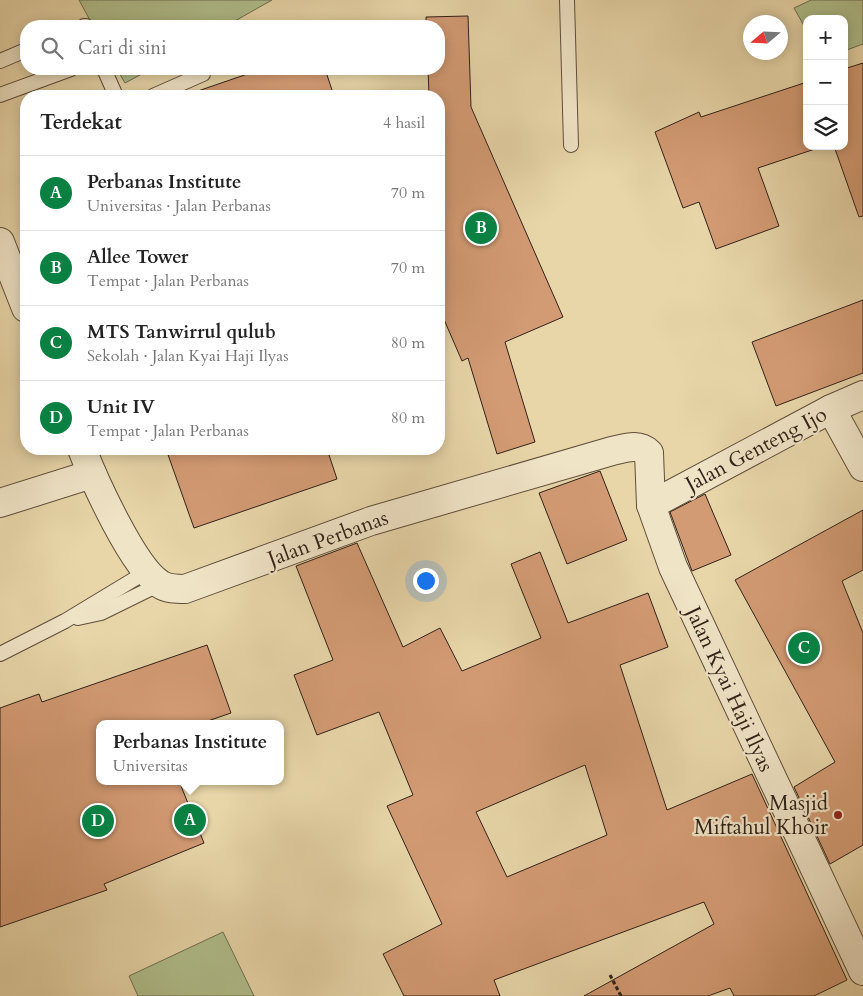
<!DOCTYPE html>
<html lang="id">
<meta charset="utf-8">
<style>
:root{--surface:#fff;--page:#f6f6f6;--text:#222;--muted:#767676;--line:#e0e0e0;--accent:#0b8043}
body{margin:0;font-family:Cardo,serif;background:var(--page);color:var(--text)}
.controls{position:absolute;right:15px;top:15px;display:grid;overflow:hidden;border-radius:10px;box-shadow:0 2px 12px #0003}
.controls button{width:45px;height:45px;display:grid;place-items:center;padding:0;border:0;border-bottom:1px solid var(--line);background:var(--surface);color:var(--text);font:25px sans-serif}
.compass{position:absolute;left:743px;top:15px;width:45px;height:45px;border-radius:50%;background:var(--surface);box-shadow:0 2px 12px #0003;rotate:251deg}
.you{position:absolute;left:425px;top:580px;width:18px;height:18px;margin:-12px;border:4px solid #fff;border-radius:50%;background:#1a73e8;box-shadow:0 0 0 8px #1a73e833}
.badge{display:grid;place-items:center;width:32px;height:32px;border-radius:50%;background:var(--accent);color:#fff;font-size:16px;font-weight:700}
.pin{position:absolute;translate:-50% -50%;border:2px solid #fff;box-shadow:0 1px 5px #0006}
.popup{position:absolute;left:96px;top:720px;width:188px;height:65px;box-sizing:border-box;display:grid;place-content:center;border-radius:10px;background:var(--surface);filter:drop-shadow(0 1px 4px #0005);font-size:16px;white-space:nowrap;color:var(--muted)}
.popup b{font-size:19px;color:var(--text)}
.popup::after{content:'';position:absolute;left:50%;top:100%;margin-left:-10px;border:10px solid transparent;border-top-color:var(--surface)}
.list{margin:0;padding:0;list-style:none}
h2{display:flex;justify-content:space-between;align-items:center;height:65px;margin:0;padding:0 20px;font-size:21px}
h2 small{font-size:16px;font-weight:400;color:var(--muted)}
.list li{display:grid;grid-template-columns:32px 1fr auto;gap:15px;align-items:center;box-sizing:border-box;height:75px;padding:0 20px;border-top:1px solid var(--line)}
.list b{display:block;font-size:19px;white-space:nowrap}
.list p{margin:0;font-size:16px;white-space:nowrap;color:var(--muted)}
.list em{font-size:16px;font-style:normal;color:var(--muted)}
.icon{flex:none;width:28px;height:28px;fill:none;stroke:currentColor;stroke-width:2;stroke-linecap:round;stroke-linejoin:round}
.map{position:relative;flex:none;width:863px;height:996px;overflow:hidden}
.search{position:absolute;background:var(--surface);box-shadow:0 2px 12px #0003;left:20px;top:20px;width:425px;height:55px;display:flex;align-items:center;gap:12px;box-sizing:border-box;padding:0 18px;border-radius:20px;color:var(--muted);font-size:19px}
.panel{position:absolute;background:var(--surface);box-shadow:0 2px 12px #0003;left:20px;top:90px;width:425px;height:365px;border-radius:20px}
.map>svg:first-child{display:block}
.green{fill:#b0bf8c;stroke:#707052}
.building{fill:#d39b74;stroke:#312118;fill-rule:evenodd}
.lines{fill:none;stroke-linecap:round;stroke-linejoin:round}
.service-casing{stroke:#5f4e3c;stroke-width:16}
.minor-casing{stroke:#5f4e3c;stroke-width:30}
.path{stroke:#312118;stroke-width:3;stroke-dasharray:4 2.5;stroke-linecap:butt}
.service{stroke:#f0e4c7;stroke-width:14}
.minor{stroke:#f0e4c7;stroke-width:28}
.poi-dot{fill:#8f2418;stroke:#f0e4c7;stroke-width:2}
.labels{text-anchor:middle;stroke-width:4.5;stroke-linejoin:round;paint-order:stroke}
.street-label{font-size:21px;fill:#312118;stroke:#f0e4c7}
.poi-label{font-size:21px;fill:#312118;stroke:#f0e4c7;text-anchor:end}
</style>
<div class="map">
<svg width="863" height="996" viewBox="0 0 863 996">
<rect width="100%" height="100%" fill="#e8d6a9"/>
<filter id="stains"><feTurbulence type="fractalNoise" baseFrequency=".004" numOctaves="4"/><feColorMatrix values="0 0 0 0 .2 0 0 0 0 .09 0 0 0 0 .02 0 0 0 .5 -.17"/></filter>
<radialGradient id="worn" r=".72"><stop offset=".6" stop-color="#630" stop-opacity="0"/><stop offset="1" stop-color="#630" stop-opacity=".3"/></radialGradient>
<!-- green -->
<g class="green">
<polygon points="79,0 272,0 226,26 93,26"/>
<polygon points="811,0 863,0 863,44 844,51 844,19 807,19 807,31 794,8"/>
<polygon points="117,69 151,69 125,83"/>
<polygon points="223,932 254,996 138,996 129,976"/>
</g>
<!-- building -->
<g class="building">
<polygon points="468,16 471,107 563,317 505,342 535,442 497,454 468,358 462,361 439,308 439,96 429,96 428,69 439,69 439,26 426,26 426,17"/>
<polygon points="863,63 863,216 859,217 834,146 844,146 844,69"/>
<polygon points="262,69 325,69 334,96 196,96 195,92"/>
<polygon points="807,82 807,146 824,146 758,168 779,226 716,249 699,202 683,208 655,132 699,112 701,117"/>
<polygon points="863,300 863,373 776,406 752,342"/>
<polygon points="166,449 327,449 337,479 194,528"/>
<polygon points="600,471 627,540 567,564 539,493"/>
<polygon points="705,494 731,555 692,571 670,512"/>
<polygon points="863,510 863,570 842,581 863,633 863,845 830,864 794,787 835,762 735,580"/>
<path d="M357,543L403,647L440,628L462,671L541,638L511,564L540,552L568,623L648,593L668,647L620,665L667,810L752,774L847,980L814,996H734L730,988L708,996H584L714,924L704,902L494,980L500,996H404L383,954L442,924L387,806L413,795L379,712L317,735L294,675L333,660L296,566ZM585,765L607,835L507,877L476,812Z"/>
<polygon points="207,645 231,713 199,724 100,724 100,781 179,781 204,843 104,884 107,890 0,927 0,708 39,694 42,702"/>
</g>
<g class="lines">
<defs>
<g id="service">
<polyline points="567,0 571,145"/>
<polyline points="84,26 86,26"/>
<polyline points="0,61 26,50"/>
<polyline points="104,69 116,96"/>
<polyline points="0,95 71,69"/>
<polyline points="153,96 203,74"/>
<polyline points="78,618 101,613 160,584"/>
<polyline points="0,654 65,621 146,572"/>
</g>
<g id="minor">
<polyline points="0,242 26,308"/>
<polyline points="831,409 863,467"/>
<path d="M82,449C94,480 133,567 160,584C167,589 176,589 185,589L371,521L612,451C626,448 638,443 649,453L651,505L673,567L863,971"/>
<polyline points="0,503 92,474"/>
<polyline points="651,505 831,409 863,395"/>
</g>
</defs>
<!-- service casing -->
<use href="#service" class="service-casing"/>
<!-- minor casing -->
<use href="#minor" class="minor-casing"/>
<!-- path -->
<polyline class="path" points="610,975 621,996"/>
<!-- service -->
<use href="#service" class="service"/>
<!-- minor -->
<use href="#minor" class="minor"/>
</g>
<!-- markers -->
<circle class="poi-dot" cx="838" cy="815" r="5"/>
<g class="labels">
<!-- street labels -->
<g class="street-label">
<text transform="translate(756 449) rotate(-28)" y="7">Jalan Genteng Ijo</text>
<text transform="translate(328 538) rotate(-20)" y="7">Jalan Perbanas</text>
<text transform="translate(730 689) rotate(65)" y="7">Jalan Kyai Haji Ilyas</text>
</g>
<!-- poi labels -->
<g class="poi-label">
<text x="828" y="810">Masjid<tspan x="828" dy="24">Miftahul Khoir</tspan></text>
</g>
</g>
<rect width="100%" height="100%" filter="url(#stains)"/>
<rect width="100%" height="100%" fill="url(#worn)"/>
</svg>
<div class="controls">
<button>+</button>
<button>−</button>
<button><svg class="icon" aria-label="layers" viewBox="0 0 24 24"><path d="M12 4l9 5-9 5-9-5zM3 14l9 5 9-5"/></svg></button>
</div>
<svg class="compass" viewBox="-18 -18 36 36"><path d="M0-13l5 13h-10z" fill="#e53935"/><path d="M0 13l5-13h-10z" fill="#767676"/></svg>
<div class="you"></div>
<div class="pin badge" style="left:190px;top:820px">A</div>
<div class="popup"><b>Perbanas Institute</b>Universitas</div>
<div class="pin badge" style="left:481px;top:228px">B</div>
<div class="pin badge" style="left:804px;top:648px">C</div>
<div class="pin badge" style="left:98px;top:821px">D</div>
<div class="search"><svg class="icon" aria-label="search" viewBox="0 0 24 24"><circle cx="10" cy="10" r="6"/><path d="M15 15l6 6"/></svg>Cari di sini</div>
<section class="panel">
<h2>Terdekat<small>4 hasil</small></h2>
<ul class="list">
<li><span class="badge">A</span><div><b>Perbanas Institute</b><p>Universitas · Jalan Perbanas</p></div><em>70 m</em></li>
<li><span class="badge">B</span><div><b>Allee Tower</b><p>Tempat · Jalan Perbanas</p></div><em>70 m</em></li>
<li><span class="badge">C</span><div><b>MTS Tanwirrul qulub</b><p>Sekolah · Jalan Kyai Haji Ilyas</p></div><em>80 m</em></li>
<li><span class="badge">D</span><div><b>Unit IV</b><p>Tempat · Jalan Perbanas</p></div><em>80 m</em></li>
</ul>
</section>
</div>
